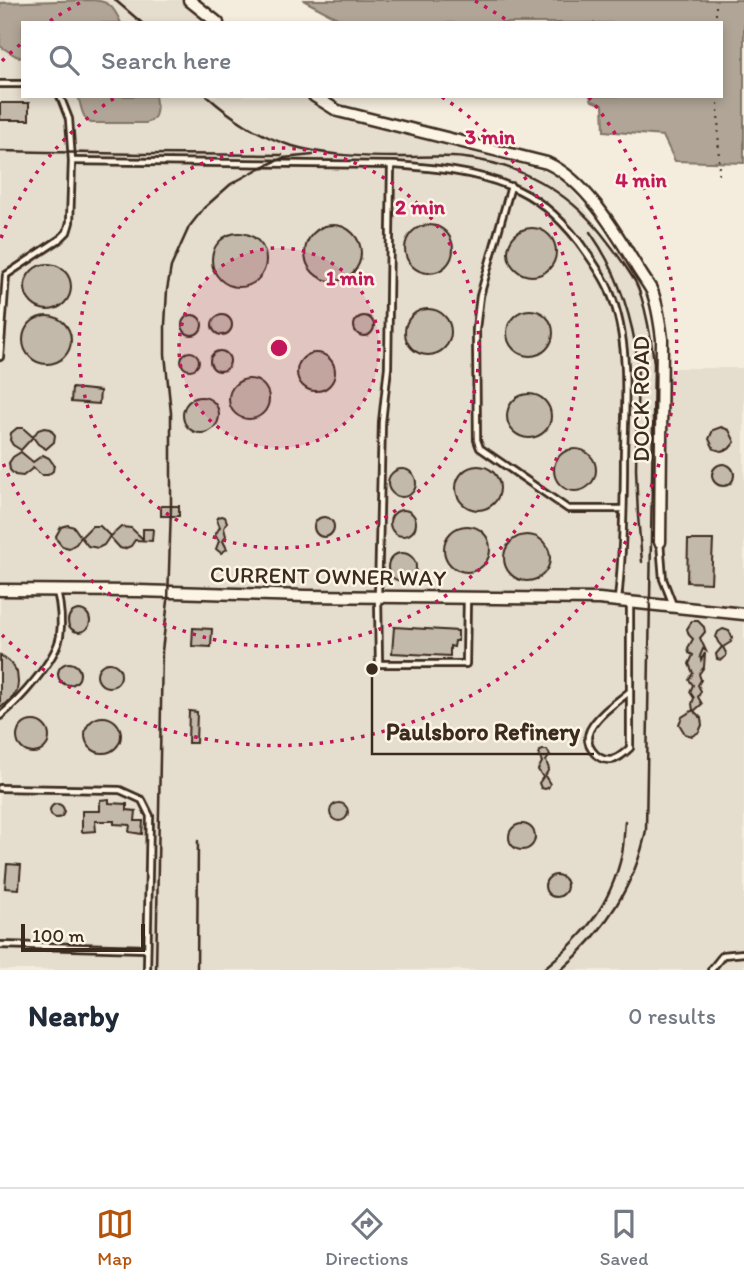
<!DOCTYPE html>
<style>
:root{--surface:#fff;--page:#f6f6f7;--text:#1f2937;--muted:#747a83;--line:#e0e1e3;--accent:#b45309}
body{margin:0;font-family:Itim,sans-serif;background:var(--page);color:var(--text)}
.scale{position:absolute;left:21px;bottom:18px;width:124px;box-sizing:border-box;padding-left:7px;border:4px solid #3b2a1e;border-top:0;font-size:19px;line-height:24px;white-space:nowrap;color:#3b2a1e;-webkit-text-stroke:5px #fcf5e5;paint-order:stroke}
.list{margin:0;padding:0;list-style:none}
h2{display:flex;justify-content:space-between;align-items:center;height:91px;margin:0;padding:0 28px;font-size:30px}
h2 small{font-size:23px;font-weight:400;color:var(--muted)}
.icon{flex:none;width:38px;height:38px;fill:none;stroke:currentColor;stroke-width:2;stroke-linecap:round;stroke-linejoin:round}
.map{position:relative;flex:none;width:744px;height:970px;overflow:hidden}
.search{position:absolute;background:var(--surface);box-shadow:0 4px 10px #0003;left:21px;right:21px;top:21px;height:77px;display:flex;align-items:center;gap:18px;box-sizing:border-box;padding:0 24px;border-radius:0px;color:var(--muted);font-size:26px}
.sheet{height:217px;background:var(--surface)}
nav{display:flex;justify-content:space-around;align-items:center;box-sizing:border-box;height:98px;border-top:2px solid var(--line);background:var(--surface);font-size:19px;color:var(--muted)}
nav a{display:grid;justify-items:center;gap:4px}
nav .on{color:var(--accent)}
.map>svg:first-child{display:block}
.built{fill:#e5ddce}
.water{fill:#b0a596;stroke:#817466;stroke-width:2}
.building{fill:#c3b9aa;stroke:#3b2a1e;stroke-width:2}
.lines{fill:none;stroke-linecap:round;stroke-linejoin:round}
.lane-casing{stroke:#3b2a1e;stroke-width:10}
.street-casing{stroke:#3b2a1e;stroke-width:15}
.path{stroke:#3b2a1e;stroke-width:2;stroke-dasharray:2 5;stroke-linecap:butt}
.lane{stroke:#fcf5e5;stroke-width:4.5}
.street{stroke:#fcf5e5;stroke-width:10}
.rail{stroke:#3b2a1e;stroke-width:2.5}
.ring{fill:none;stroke:#c2185b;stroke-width:3.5;stroke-dasharray:3.5 7}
.labels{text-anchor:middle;stroke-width:5;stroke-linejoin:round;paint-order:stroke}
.street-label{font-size:23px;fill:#3b2a1e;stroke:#fcf5e5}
.centre{fill:#c2185b;stroke:#fcf5e5;stroke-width:3.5}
.ring-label{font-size:21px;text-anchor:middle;font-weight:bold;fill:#c2185b;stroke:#fcf5e5;stroke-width:5;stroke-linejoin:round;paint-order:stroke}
.leader{fill:none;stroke:#3b2a1e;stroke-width:2.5}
.callout-dot{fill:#3b2a1e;stroke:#fcf5e5;stroke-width:2.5}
.callout-label{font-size:24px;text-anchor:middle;font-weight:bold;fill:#3b2a1e;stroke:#fcf5e5;stroke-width:5;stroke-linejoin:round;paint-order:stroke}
</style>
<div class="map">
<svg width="744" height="970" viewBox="0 0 744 970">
<rect width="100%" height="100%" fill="#f4eddd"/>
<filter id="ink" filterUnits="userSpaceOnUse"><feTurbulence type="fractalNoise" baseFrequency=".0143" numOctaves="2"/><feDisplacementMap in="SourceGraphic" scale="14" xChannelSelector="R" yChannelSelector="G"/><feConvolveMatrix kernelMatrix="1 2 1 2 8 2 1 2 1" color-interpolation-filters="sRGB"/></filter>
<g filter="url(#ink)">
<!-- built -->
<polygon class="built" points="0,0 192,0 216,23 23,23 23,96 308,96 333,116 562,176 639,284 658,368 744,368 744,970 0,970"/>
<!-- water -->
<g class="water">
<path d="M88,0C108,0 113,5 121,23H23V58L16,56L0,46V3Z"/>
<polygon points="303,0 744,0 744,163 675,161 663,136 604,131 603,105 592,101 590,96 721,96 721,23 350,23 341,20"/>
<path d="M78,96H155C157,108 159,119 146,123H91C82,119 81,105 78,96Z"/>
</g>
<!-- building -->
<g class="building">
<rect x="0" y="103" width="29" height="17"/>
<circle cx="333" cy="253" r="28"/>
<circle cx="429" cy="249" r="24"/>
<circle cx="532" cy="252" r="24"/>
<circle cx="239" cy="260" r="27"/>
<circle cx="48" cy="287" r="23"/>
<circle cx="428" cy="332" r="23"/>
<circle cx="530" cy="333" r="23"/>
<circle cx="192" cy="325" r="10"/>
<circle cx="222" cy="325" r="10"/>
<circle cx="364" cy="326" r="10"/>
<circle cx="47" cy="340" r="24"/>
<circle cx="220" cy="361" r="10"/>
<circle cx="190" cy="361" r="9"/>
<circle cx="316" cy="372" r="19"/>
<circle cx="249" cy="399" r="20"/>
<polygon points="72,388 100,391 99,404 71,402"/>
<circle cx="529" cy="416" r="22"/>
<circle cx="201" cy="415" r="18"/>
<polygon points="721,427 729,430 735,442 729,449 721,451 714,449 709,439 713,430"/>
<polygon points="17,428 23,428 33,437 21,450 13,445 10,440 11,433"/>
<polygon points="44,428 50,429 55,435 54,442 46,449 38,444 33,437 38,430"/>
<circle cx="575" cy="470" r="21"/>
<polygon points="21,452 33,462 43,455 49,458 54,465 53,471 48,475 41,475 33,468 23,476 15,475 10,470 9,463 13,457"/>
<circle cx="723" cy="475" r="11"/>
<circle cx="478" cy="488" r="22"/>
<circle cx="402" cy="483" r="14"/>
<rect x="161" y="506" width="18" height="10"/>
<circle cx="403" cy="523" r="13"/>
<polygon points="222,516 225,517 227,522 224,528 226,536 223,541 227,549 221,553 216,549 219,541 215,535 220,527 217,520 218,517"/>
<circle cx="324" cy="527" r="10"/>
<polygon points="68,525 74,527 81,537 76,544 69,548 62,546 57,540 56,536 61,527"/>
<polygon points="92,526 100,526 110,536 104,545 98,548 88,546 81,537"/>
<circle cx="467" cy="549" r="23"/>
<polygon points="121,527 131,528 143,539 143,529 153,529 152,541 135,540 131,546 124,549 120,548 110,537"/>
<circle cx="527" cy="558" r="23"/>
<polygon points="688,540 713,540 711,583 687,582"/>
<circle cx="402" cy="567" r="14"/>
<circle cx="79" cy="621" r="11"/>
<polygon points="692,621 698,621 704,627 705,632 700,638 706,651 703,649 700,656 701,660 705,653 704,667 699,674 701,680 698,685 701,691 698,697 702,704 694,711 701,718 702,725 699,732 692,736 685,734 679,724 682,717 693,710 692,704 694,698 690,692 693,685 689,680 693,673 689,664 693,655 689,653 688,648 693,639 689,635 687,629"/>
<polygon points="394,627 458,631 458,641 455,641 454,647 450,646 450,656 392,653"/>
<polygon points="193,628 212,629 211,647 192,646"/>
<polygon points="723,629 729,631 732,637 731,642 723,647 726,653 726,656 721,660 717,659 716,654 722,647 718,642 716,637 718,632"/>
<polygon points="0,655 12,664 17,672 18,682 17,691 12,698 6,704 0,707"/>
<circle cx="69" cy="674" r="11"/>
<circle cx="109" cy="675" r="12"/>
<polygon points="189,711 197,712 196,743 188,743"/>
<circle cx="103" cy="735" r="18"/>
<circle cx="33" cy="737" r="16"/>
<polygon points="543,750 547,750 550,755 546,761 549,769 545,776 550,784 548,788 545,789 541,788 539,783 543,777 538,770 542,762 539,755 540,751"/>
<polygon points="109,799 109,803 127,804 127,810 136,811 135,821 143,821 142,834 129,832 130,825 114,824 114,821 95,821 96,831 82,832 82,811 100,811 100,800"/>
<circle cx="339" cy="812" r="9"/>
<circle cx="57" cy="811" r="7"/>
<circle cx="522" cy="837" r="13"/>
<polygon points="7,864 21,865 19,889 5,888"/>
<circle cx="556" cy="886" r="11"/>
</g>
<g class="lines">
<defs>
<g id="lane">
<polyline points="0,84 23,84"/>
<path d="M72,161L394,165C433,168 473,171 509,186C538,197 561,219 579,242C589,256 604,276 610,292C631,342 625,403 624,456C624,504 623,552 618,600"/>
<polyline points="391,165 388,367 382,422 378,597 379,664 466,664 467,598"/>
<polyline points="511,186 480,296 476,329 477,440 480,448 568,509 623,509"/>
<polyline points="0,357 6,275 60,239 67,232 70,222 72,161 69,119 60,96"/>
<polyline points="660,542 663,579 673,605"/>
<path d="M629,692C616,703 598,714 590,730C583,744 596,761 611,760C619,759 624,753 630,748V602"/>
<path d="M0,716C19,701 56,660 60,636C62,622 60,604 57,591"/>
<polyline points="0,788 120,790 142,800 150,816 147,970"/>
<polyline points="0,945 147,949"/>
<polyline points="711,970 723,955 744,953"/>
</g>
<g id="street">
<polyline points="189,0 218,23"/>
<path d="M314,96L338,111L547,163C585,180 614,229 635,264C640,273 647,282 652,291C658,306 660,323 662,339L660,542"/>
<polyline points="0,590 138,591 305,596 599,599 744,614"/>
</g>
</defs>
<!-- lane casing -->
<use href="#lane" class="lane-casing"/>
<!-- street casing -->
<use href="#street" class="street-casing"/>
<!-- path -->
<g class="path">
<polyline points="716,6 716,23"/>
<polyline points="718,96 719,178"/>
</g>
<!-- lane -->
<use href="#lane" class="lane"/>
<!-- street -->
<use href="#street" class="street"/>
<!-- rail -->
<g class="rail">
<polyline points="115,0 142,23"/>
<path d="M207,96C230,117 260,136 289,145C325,156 364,157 401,157C422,157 444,155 465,158C519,164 567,191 601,233C613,248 625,265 635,281C645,300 652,343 654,364L646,830C636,884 603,934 561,970"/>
<polyline points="0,151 141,154 282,155"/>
<path d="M590,232C617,270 632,317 638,362L636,469L638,516L642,562"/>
<polyline points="156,970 162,651 168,601 171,507 171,413 165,354 165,325 167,290 171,267 189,227 204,208 231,184 260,168 283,158 313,155"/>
<polyline points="197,970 198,841"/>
<path d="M542,970C583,937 610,907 622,854C624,843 624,832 625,821"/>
</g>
</g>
</g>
<!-- distance rings -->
<circle cx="279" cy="348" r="100" fill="#c2185b" fill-opacity=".12"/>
<g class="ring">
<circle cx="279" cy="348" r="100"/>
<circle cx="279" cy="348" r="200"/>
<path d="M1 238A299 299 0 0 1 116 97M442 97A299 299 0 1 1 1 458"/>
<path d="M2 61A399 399 0 0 1 23 42M50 21A399 399 0 0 1 83 1M475 1A399 399 0 0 1 508 21M589 97A399 399 0 0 1 2 635"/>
</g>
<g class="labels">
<!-- street labels -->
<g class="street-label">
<text transform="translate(641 399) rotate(-90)" y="8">DOCK ROAD</text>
<text transform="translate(328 576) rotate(1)" y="8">CURRENT OWNER WAY</text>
</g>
</g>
<circle cx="279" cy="348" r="10" class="centre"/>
<g class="ring-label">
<text x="490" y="144">3 min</text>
<text x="641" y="187">4 min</text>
<text x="420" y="214">2 min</text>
<text x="350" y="285">1 min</text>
</g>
<!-- callouts -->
<path class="leader" d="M372 669L372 754H594"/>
<circle class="callout-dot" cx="372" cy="669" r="7"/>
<g class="callout-label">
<text x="483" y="740">Paulsboro Refinery</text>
</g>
</svg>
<div class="scale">100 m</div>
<div class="search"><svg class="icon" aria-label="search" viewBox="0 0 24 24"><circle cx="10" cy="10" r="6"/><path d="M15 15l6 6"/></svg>Search here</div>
</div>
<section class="sheet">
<h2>Nearby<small>0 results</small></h2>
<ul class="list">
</ul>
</section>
<nav>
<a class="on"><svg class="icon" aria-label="map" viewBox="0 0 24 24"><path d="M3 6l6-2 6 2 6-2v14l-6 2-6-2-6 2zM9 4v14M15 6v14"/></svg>Map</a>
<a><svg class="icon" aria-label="directions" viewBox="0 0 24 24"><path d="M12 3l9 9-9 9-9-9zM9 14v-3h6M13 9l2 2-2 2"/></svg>Directions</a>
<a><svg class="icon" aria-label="saved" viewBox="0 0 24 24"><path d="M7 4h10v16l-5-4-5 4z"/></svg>Saved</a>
</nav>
